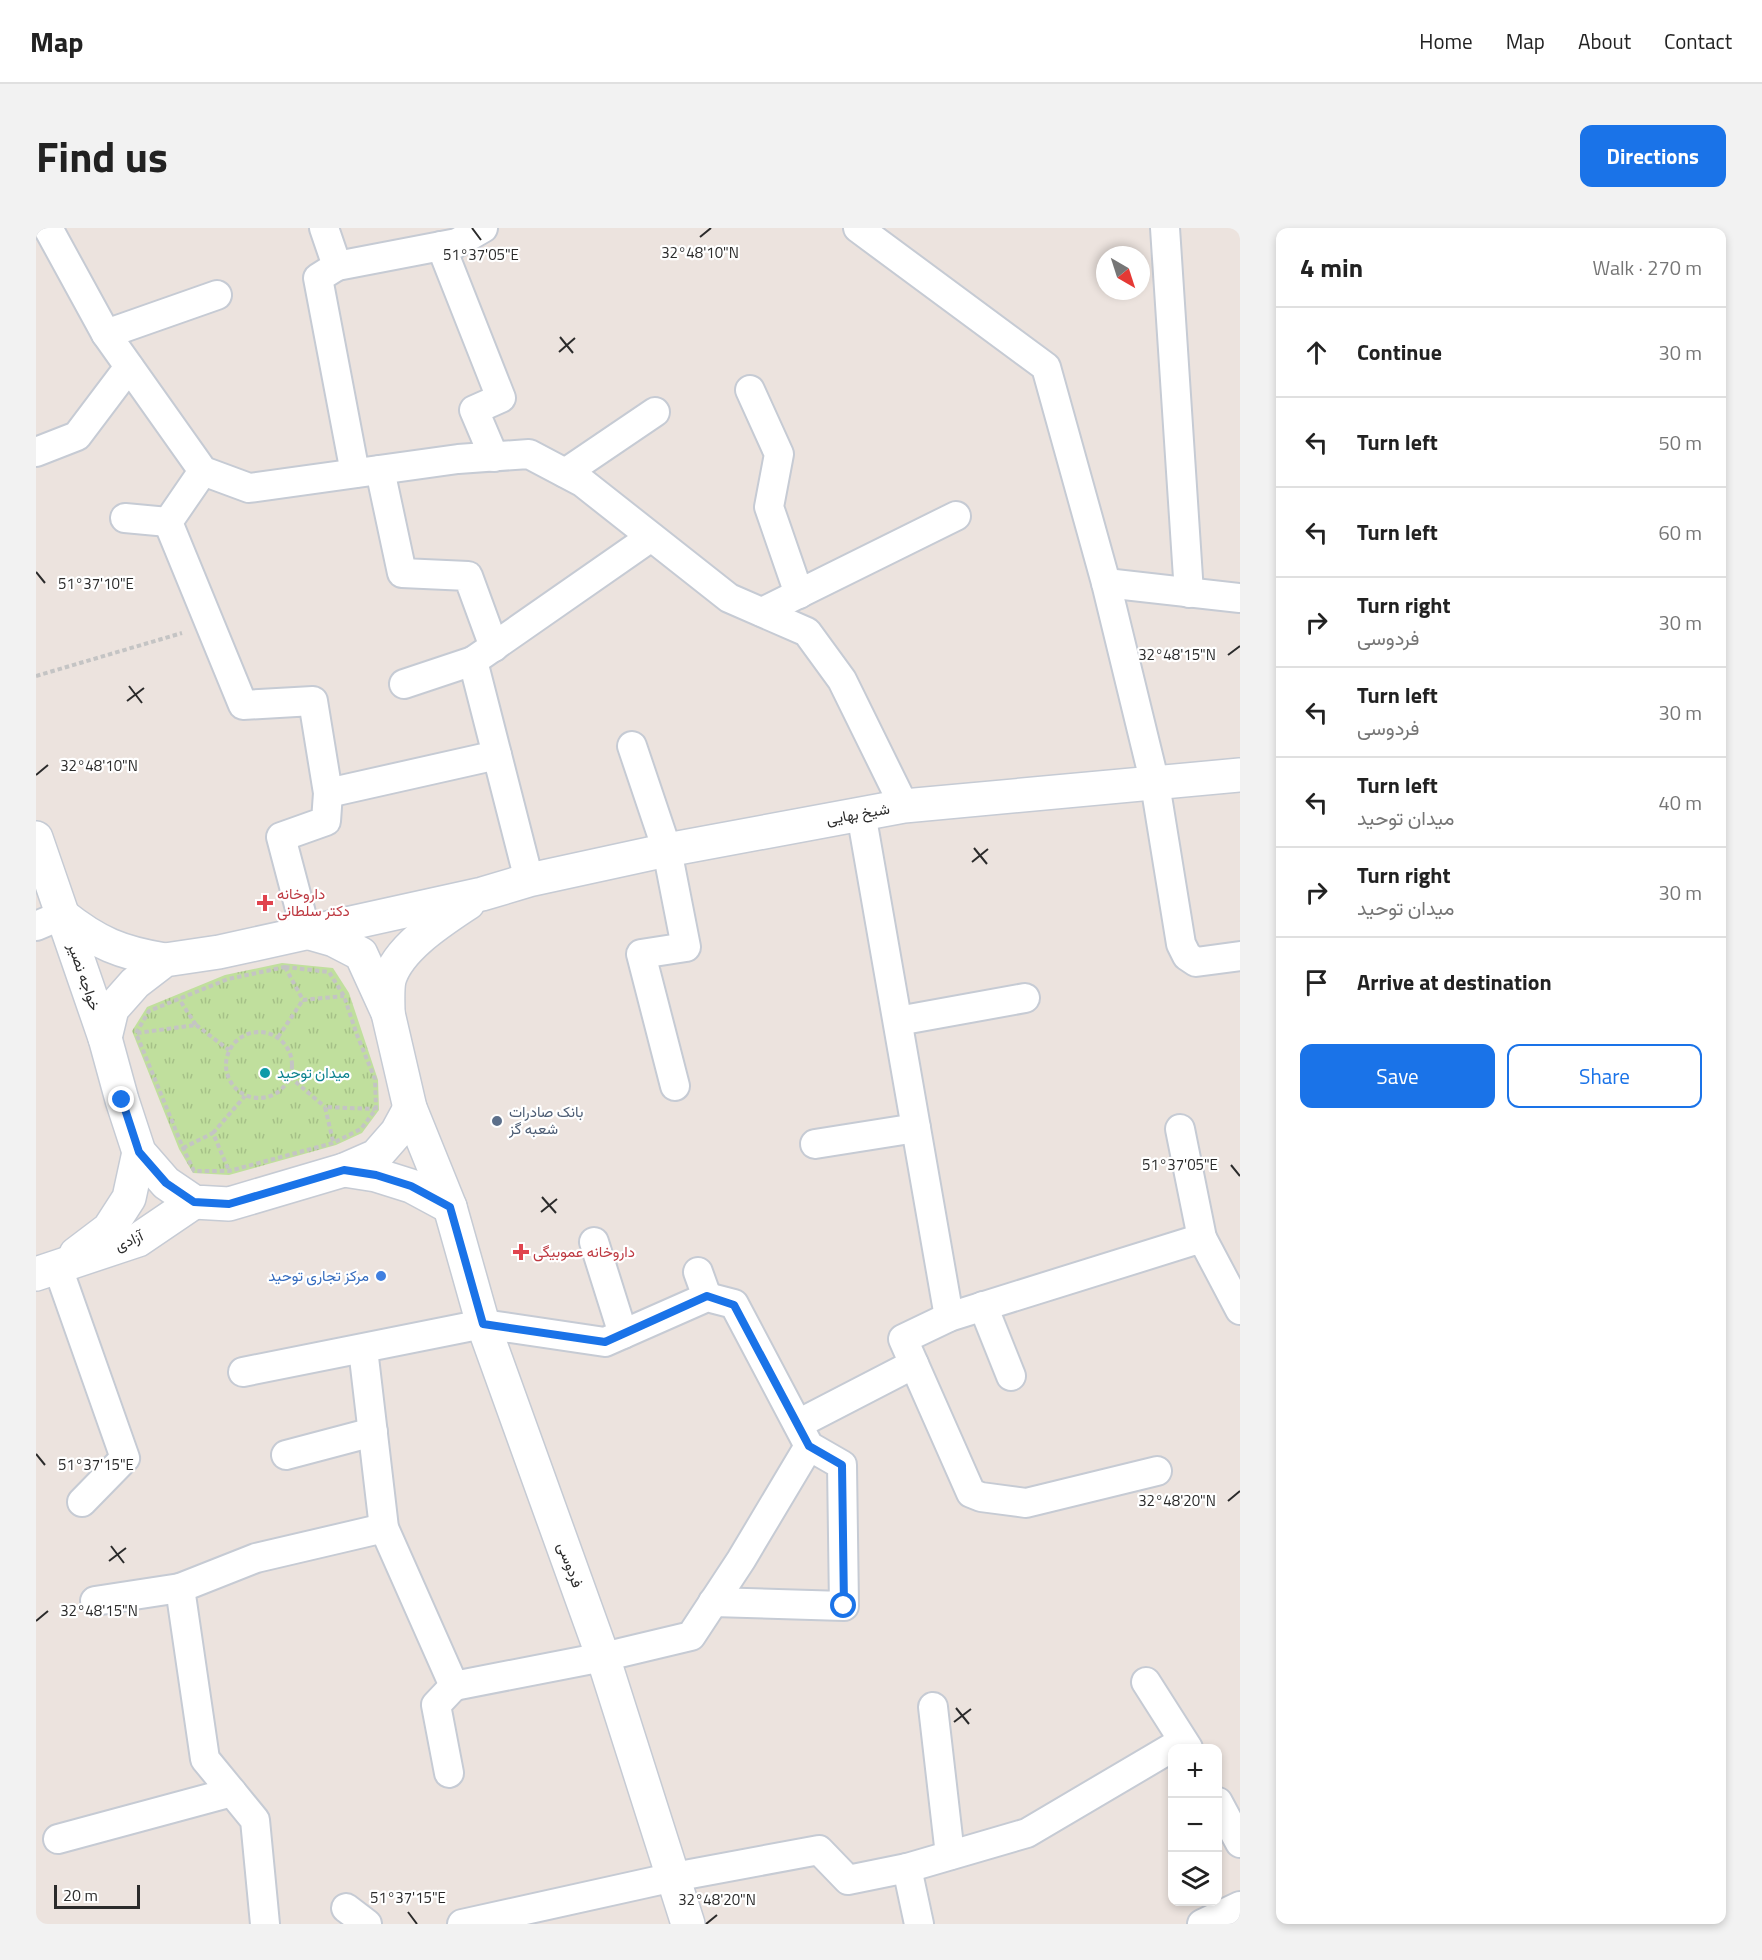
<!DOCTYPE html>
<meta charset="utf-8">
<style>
:root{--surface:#fff;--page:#f2f2f2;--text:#222;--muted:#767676;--line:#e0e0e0;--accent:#1a73e8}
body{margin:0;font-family:"Titillium Web",Vazirmatn,sans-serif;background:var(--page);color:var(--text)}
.controls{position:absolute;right:18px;bottom:18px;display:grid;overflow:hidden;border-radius:12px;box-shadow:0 3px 9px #0003}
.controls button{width:54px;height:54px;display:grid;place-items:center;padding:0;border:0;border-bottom:2px solid var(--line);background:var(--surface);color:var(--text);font:30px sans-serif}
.compass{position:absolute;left:1060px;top:18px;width:54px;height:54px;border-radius:50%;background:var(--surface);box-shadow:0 3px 9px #0003;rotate:141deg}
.scale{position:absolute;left:18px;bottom:15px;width:86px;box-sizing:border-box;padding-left:6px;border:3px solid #2b2b2b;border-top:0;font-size:16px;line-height:21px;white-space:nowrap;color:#2b2b2b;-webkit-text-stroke:4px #fff;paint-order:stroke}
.stop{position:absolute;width:18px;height:18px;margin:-14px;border:4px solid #1a73e8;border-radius:50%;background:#fff}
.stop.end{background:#1a73e8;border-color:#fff;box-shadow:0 2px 6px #0008}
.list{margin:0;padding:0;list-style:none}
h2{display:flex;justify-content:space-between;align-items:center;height:78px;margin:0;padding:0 24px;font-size:26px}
h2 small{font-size:20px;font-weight:400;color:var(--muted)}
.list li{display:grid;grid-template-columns:39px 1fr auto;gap:18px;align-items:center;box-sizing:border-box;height:90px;padding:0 24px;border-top:2px solid var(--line)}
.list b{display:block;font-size:22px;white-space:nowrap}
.list p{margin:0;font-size:20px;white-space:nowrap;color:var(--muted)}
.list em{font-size:20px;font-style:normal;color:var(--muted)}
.actions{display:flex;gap:12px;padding:18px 24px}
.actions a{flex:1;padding:14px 0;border:2px solid var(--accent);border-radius:12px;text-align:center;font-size:21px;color:var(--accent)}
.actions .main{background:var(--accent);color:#fff}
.icon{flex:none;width:33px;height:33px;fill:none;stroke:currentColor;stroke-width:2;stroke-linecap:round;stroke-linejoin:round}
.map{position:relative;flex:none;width:1204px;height:1696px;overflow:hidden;border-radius:12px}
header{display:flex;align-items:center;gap:36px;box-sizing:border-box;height:84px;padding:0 30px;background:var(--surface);border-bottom:2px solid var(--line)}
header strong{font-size:28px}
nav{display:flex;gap:33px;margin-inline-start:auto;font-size:21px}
.intro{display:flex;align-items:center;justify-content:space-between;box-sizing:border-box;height:144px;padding:0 36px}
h1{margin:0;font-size:42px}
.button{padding:15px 27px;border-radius:12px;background:var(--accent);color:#fff;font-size:21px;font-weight:700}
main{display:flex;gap:36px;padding:0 36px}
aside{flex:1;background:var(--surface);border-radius:12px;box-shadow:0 3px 9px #0003}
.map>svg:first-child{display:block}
.park{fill:url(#park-tufts)}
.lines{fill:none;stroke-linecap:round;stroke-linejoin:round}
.street-casing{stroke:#c6cbd4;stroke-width:32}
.secondary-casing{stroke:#c6cbd4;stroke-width:36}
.path{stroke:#c4c4c4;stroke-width:4;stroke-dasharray:4.5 3;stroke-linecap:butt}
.street{stroke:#fff;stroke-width:28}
.secondary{stroke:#fff;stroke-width:33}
.route{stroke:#1a73e8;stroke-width:8}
.ticks{fill:none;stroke:#2b2b2b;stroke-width:2}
.health-dot{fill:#e0444e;stroke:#fff;stroke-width:2}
.culture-dot{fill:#0f9aa8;stroke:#fff;stroke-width:2}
.service-dot{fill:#5c6f8a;stroke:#fff;stroke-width:2}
.shop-dot{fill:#3f7fe0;stroke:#fff;stroke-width:2}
.labels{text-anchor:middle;stroke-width:4.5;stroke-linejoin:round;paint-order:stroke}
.street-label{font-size:15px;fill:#2b2b2b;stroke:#fff}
.health-label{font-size:15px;fill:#be3a42;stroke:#fff;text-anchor:start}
.culture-label{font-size:15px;fill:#0d838f;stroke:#fff;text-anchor:start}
.service-label{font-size:15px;fill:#4e5e75;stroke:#fff;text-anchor:start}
.shop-label{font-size:15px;fill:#366cbe;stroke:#fff;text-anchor:end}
.ticks-label{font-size:15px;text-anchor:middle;fill:#2b2b2b;stroke:#fff;stroke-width:4.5;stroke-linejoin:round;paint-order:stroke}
</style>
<header>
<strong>Map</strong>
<nav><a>Home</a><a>Map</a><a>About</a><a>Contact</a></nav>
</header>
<div class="intro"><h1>Find us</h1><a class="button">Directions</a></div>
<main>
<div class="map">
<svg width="1204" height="1696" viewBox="0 0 1204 1696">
<defs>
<pattern id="park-tufts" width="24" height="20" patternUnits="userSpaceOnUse" patternTransform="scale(1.5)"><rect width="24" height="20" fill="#c0df9d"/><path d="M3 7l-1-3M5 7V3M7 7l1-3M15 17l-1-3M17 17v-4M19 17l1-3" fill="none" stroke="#a5c087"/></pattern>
</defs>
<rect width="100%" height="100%" fill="#ece3de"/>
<!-- park -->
<polygon class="park" points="246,735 297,740 313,765 342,852 343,882 326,905 300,917 193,947 157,945 143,921 96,803 111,779 189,747"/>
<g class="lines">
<defs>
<g id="street">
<polyline points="12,0 70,106 167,243 213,260 422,231 493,226 546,254 693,370 771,404 806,452 868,578"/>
<polyline points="288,0 301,38 282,50 319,245"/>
<polyline points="822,0 1010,139 1070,355 1119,556 1145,716 1151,728 1160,734 1204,728"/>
<polyline points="1129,0 1153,365"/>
<polyline points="405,18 465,170 438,182 458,229"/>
<polyline points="301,38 421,15 447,0"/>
<polyline points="70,106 181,67"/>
<polyline points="714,162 743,226 733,279 763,366"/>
<polyline points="0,224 41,208 93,139"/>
<polyline points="344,242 366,345 432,348 458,419"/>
<polyline points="167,243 132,294 207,477 277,473 292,565 290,593 245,609 270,704"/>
<polyline points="529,245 619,184"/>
<polyline points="89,290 132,294"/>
<polyline points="1070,355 1204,370"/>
<polyline points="726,384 920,288"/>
<polyline points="368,456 437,433"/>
<polyline points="596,518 631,622 650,719 605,726 639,858"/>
<polyline points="292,565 461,527"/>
<polyline points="825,585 913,1089"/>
<polyline points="493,652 437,433 615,309"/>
<polyline points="0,698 26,687"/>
<polyline points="862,793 989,770"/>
<polyline points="1144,901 1166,1010"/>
<polyline points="779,916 880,900"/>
<polyline points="558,1014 587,1106"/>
<polyline points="22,1040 89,1230 46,1274"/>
<polyline points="662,1044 671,1069"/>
<polyline points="947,1078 975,1148"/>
<polyline points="327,1121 348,1300 418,1458 567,1429 655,1408 705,1332 773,1218"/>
<polyline points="878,1136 935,1265 945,1269 990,1275 1121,1243"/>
<polyline points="207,1144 447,1096 569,1114 671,1069 698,1076 773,1218 806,1237 808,1378 677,1374"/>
<polyline points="762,1196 878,1136 867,1111 913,1089 1166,1010 1204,1082"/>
<polyline points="250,1227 337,1204"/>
<polyline points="59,1373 144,1360"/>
<polyline points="1110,1454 1152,1520"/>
<polyline points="897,1479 914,1627"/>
<polyline points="413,1545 400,1477 418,1458"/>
<polyline points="1182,1574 1204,1615"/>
<polyline points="22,1611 196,1564"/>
<polyline points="871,1640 883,1696"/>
<polyline points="310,1680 331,1696"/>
<polyline points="229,1696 219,1592 169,1531 144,1360 220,1330 348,1300"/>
<polyline points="426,1696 638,1649 783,1622 812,1652 871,1640 991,1605 1147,1513"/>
<polyline points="1166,1696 1204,1678"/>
</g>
<g id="secondary">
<polyline points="0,610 69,810 86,872 103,924 130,955 158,974 193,976 308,942 340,928 361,904 374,880"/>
<path d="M26,687C61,715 85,725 129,732"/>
<polyline points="270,704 298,712 325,726 352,785 374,880 414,979 447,1096 567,1429 652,1696"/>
<path d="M352,785C352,775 351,762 353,752C362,720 405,693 432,675"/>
<polyline points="69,810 76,781 99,755 129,732 183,724 446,666 493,652 631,622 868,578 1204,547"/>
<polyline points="308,942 340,947 375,958 414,979"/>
<polyline points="40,1026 73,1001 93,970 103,924"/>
<polyline points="0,1046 102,1012 158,974"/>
</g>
</defs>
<!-- street casing -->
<use href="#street" class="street-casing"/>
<!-- secondary casing -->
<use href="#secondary" class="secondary-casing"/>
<!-- path -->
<g class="path">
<polyline points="0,448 146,405"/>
<polygon points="249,739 293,744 308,768 321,807 339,851 340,881 325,901 297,915 193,943 158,943 147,920 100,805 113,783 192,751"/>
<polyline points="249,739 267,772 308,768"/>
<polyline points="160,797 193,822"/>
<circle cx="223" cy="837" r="33"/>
<polyline points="101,805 160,797 143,771"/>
<polyline points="242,809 267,772"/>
<polyline points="254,849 289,879"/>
<polyline points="177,905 209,868"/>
<polyline points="297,913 289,879 339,881"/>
<polyline points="147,920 177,905 193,943"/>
</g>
<!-- street -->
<use href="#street" class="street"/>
<!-- secondary -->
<use href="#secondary" class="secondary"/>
</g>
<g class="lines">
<!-- route -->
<polyline class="route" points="86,872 103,924 130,955 158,974 193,976 308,942 340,947 375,958 414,979 447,1096 569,1114 671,1068 698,1077 773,1218 806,1237 808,1378"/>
</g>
<!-- ticks -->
<path class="ticks" d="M436,0L445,12M664,9L675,0M524,109L537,125M523,124L539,110M0,344L9,355M1192,427L1204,418M93,458L106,475M91,473L108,460M0,547L12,537M938,620L951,636M936,634L952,621M1195,937L1204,948M506,969L520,985M505,984L521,971M0,1226L9,1237M1192,1273L1204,1263M75,1318L88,1335M73,1333L90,1320M0,1393L12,1383M920,1480L933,1496M918,1494L935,1481M372,1684L381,1696M670,1696L681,1687"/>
<!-- markers -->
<g class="health-dot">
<path d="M226 666h6v6h6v6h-6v6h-6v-6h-6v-6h6z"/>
<path d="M482 1015h6v6h6v6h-6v6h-6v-6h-6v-6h6z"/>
</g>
<circle class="culture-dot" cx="229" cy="845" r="6"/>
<circle class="service-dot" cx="461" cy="893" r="6"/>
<circle class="shop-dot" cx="345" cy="1048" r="6"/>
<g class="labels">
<!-- street labels -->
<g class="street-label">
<text transform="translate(822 586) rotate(-10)" y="5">شیخ بهایی</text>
<text transform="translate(48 749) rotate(71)" y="5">خواجه نصیر</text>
<text transform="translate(93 1013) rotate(-24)" y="5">آزادی</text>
<text transform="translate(534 1337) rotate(70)" y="5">فردوسی</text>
</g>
<!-- health labels -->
<g class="health-label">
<text x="241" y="671">داروخانه<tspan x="241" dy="17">دکتر سلطانی</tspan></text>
<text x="497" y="1029">داروخانه عموبیگی</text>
</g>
<!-- culture labels -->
<g class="culture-label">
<text x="241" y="850">میدان توحید</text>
</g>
<!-- service labels -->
<g class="service-label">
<text x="473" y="889">بانک صادرات<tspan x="473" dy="17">شعبه گز</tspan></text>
</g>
<!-- shop labels -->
<g class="shop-label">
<text x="333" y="1053">مرکز تجاری توحید</text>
</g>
</g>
<g class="ticks-label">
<text x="664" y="30">32°48'10"N</text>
<text x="445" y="32">51°37'05"E</text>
<text x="60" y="361">51°37'10"E</text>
<text x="1141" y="432">32°48'15"N</text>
<text x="63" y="543">32°48'10"N</text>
<text x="1144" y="942">51°37'05"E</text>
<text x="60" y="1242">51°37'15"E</text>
<text x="1141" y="1278">32°48'20"N</text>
<text x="63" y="1388">32°48'15"N</text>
<text x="372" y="1675">51°37'15"E</text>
<text x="681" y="1677">32°48'20"N</text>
</g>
</svg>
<div class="controls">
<button>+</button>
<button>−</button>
<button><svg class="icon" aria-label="layers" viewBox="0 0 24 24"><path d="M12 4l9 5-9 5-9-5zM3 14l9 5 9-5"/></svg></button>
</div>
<svg class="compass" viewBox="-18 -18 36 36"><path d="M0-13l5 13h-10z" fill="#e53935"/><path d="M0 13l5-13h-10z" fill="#767676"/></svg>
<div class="scale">20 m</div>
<div class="stop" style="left:808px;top:1378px"></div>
<div class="stop end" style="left:86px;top:872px"></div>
</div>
<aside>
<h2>4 min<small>Walk · 270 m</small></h2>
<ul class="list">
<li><svg class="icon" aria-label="ahead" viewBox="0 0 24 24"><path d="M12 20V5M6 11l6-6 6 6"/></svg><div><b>Continue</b></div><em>30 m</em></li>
<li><svg class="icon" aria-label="left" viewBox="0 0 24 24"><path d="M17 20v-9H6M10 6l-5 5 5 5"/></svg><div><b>Turn left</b></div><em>50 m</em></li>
<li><svg class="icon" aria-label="left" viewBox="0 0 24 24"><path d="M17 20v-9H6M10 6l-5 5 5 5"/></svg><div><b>Turn left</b></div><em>60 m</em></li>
<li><svg class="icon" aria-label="right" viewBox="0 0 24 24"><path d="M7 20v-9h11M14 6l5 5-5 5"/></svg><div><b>Turn right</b><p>فردوسی</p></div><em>30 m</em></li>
<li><svg class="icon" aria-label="left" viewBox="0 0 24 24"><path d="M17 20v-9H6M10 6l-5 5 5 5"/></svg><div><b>Turn left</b><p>فردوسی</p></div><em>30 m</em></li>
<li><svg class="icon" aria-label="left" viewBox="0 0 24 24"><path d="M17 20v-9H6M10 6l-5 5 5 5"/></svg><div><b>Turn left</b><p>میدان توحید</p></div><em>40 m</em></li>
<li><svg class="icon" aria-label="right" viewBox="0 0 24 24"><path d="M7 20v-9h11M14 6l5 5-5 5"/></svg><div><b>Turn right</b><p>میدان توحید</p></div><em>30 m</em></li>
<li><svg class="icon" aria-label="arrive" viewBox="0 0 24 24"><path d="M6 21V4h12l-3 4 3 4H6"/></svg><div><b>Arrive at destination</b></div></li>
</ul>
<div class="actions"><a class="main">Save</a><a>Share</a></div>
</aside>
</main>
